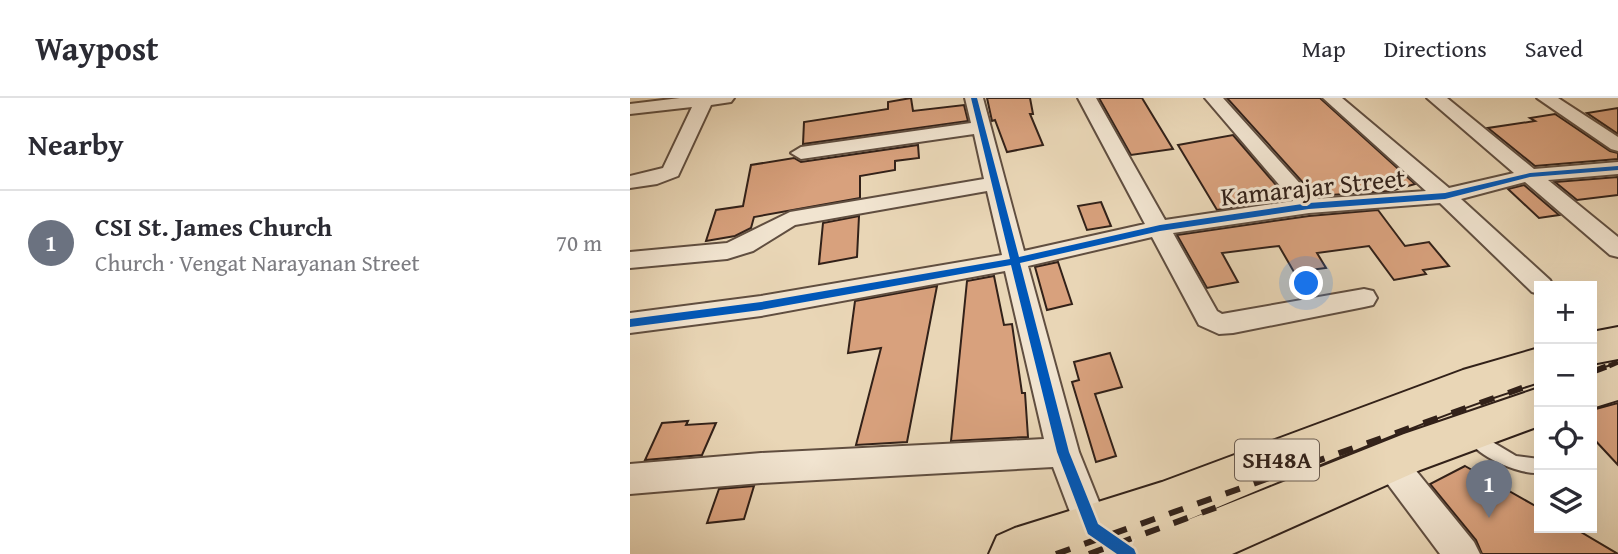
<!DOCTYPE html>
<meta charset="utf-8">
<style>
:root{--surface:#fff;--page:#f2f2f3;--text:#2b2b33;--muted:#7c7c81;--line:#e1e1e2;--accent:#8f2418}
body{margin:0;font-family:"Gentium Book Plus",serif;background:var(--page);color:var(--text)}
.controls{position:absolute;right:21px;bottom:21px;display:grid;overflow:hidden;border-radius:0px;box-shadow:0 7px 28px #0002}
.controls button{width:63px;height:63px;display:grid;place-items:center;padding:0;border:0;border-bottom:2px solid var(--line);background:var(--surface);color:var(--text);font:35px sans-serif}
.you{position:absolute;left:677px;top:186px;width:24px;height:24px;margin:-18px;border:5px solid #fff;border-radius:50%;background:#1a73e8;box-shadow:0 0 0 10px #1a73e833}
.badge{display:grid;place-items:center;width:46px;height:46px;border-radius:50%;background:var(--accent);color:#fff;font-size:23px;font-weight:700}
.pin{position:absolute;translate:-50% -58px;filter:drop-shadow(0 2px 4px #0008)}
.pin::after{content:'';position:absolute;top:37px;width:24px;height:21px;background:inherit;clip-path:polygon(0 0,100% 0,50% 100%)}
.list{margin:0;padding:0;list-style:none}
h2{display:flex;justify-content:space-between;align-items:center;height:91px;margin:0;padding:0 28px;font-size:30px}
h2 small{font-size:23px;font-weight:400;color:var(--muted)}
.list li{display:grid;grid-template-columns:46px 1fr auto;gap:21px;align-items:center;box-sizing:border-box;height:105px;padding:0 28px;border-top:2px solid var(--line)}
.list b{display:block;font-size:26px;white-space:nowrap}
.list p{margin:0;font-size:23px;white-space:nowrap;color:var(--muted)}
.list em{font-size:23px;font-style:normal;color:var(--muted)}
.icon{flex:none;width:38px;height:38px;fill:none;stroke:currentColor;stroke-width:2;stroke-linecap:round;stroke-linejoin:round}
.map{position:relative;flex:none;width:988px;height:456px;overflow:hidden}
header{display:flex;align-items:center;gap:42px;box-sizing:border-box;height:98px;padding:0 35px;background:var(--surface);border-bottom:2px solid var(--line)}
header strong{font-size:33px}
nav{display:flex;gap:38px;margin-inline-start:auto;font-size:24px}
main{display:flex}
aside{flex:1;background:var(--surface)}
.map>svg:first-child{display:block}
.building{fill:#d8a17d;stroke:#322119;stroke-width:2}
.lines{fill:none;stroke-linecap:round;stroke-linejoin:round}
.lane-casing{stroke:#604e40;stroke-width:4}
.street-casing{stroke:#604e40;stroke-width:4}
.primary-casing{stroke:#322119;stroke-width:4}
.lane{fill:#f1e4d0;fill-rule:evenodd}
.street{fill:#f1e4d0;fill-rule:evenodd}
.primary{fill:#e9d6b6;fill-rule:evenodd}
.rail-far1{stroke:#322119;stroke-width:5;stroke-dasharray:11 11;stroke-linecap:butt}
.rail{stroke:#322119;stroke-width:6;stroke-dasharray:15 15;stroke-linecap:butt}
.cycleway-casing{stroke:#f1e4d0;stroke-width:5}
.cycleway{fill:#0057b8;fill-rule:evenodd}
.labels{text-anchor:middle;stroke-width:6;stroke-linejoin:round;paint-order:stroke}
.shield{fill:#f1e4d0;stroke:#6b5c50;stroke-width:2}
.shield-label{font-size:24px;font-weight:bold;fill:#322119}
.street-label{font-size:26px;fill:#322119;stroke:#f1e4d0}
</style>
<header>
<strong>Waypost</strong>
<nav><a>Map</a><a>Directions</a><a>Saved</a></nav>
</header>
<main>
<aside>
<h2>Nearby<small></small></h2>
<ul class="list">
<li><span class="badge" style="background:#6b7280">1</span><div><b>CSI St. James Church</b><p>Church · Vengat Narayanan Street</p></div><em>70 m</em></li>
</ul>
</aside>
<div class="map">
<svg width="988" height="456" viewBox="0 0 988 456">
<rect width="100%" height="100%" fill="#e9d6b6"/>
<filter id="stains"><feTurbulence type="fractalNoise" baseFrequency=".00286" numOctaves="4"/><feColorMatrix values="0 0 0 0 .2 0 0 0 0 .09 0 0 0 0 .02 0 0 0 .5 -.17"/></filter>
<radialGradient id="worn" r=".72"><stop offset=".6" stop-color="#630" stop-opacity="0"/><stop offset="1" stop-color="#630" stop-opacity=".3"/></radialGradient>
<!-- building -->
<g class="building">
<polygon points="281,0 283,13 334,7 338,23 173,46 174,24 258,11 258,4"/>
<polygon points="357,0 400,0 403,16 400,16 413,47 377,54 365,22 362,23"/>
<polygon points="469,0 512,0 543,51 501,57"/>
<polygon points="597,0 690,0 785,86 761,93 685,98"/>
<polygon points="988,10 988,36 957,15"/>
<polygon points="925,16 980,53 988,55 988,61 905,68 858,30 905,23 900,20"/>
<polygon points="603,37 658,101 587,112 548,47"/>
<polygon points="288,47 289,60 265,63 265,72 230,78 230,100 124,119 121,130 105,138 76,143 86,112 113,108 121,67 164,60 171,64"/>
<polygon points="988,79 988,97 947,102 925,84"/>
<polygon points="894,87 929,117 909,120 878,91"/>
<polygon points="471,104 481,128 457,132 448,108"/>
<polygon points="748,112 775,148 799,144 819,168 793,172 796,176 764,182 739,148 687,155 696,170 664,174 649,148 592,155 608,184 577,190 547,137 679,118"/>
<polygon points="229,118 227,159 189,166 193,125"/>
<polygon points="428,164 442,206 417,212 405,169"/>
<polygon points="364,178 374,227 382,226 392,295 395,295 398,339 321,343 337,183"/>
<polygon points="307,188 277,344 226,347 251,250 218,255 225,203"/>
<polygon points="480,255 492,289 465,296 486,358 466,364 442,284 449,282 444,264"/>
<polygon points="988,305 988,367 962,339 962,312"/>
<polygon points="58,323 56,327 86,325 72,357 15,362 32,325"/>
<polygon points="835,368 909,410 909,430 944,430 988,456 852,456 846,442 800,386"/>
<polygon points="124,388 114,421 77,425 89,391"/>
</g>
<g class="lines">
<defs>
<path id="lane" d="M844,333L886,358L909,361V375C888,376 848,359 837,340L839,335Z"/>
<g id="street">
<polygon points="50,0 104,0 101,4 81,7 48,78 27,86 0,90 0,78 33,70 62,9 0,16 0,6"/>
<polygon points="335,0 353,0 394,153 515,126 448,0 466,0 535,122 663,103 575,0 593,0 684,101 796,93 693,0 712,0 819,90 884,75 797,0 817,0 904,71 988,64 988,76 918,82 988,139 988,159 980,157 895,84 831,101 920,182 923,188 909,188 909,196 902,194 810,105 679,115 543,135 587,213 592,216 734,191 743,193 747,200 743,207 734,209 603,235 589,236 569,227 522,139 398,168 449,354 475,419 511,444 517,456 469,456 451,443 423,369 131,385 0,396 0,366 131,355 414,341 375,173 131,218 0,235 0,215 131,198 372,157 357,93 165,127 123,153 97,161 0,170 0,154 97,145 160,114 354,81 344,36 171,61 161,55 171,49 341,25"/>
<polygon points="907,0 928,0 988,39 988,53 981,51"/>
<polygon points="759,348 770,353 844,444 850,456 810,456 748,373 743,363 748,353"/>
</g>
<g id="primary">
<polygon points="988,229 988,261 962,266 962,234"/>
<path d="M909,250V284C785,323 666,377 545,427L774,336L909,290V328L790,372L602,456H499L505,441L461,456H359L367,438L385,430L532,384L833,272Z"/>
<polygon points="988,266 988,302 962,310 962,274"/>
</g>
</defs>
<!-- lane casing -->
<use href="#lane" class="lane-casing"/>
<!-- street casing -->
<use href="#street" class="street-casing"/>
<!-- primary casing -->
<use href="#primary" class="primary-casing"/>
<!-- lane -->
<use href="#lane" class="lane"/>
<!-- street -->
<use href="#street" class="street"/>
<!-- primary -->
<use href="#primary" class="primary"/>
<!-- rail-far1 -->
<polyline class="rail-far1" points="979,268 988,264"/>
<!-- rail -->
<g class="rail">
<polyline points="962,274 983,266"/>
<polyline points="426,456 909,284"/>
<polyline points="459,456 593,407"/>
</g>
<defs>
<polygon id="cycleway" points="341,0 347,0 389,159 530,127 679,105 815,95 900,75 988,68 988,72 900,79 815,101 679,111 530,133 390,165 439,354 468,426 504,451 506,456 487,456 458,436 427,354 381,167 131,212 0,229 0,221 131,204 380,161"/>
</defs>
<!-- cycleway casing -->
<use href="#cycleway" class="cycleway-casing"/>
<!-- cycleway -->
<use href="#cycleway" class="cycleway"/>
</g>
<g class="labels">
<!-- shield labels -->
<rect class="shield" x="605" y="341.5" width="84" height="41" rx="5"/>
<g class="shield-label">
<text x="647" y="370">SH48A</text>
</g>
<!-- street labels -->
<g class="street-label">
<text transform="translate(683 89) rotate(-6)" y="9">Kamarajar Street</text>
</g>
</g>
<rect width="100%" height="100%" filter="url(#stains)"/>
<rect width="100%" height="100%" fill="url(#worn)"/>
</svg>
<div class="controls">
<button>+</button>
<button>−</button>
<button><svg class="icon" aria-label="locate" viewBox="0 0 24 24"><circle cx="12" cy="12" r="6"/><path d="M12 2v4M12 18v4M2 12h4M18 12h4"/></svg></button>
<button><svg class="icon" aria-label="layers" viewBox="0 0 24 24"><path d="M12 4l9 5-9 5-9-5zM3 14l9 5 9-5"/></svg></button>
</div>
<div class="you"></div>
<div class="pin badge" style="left:859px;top:420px;background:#6b7280">1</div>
</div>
</main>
